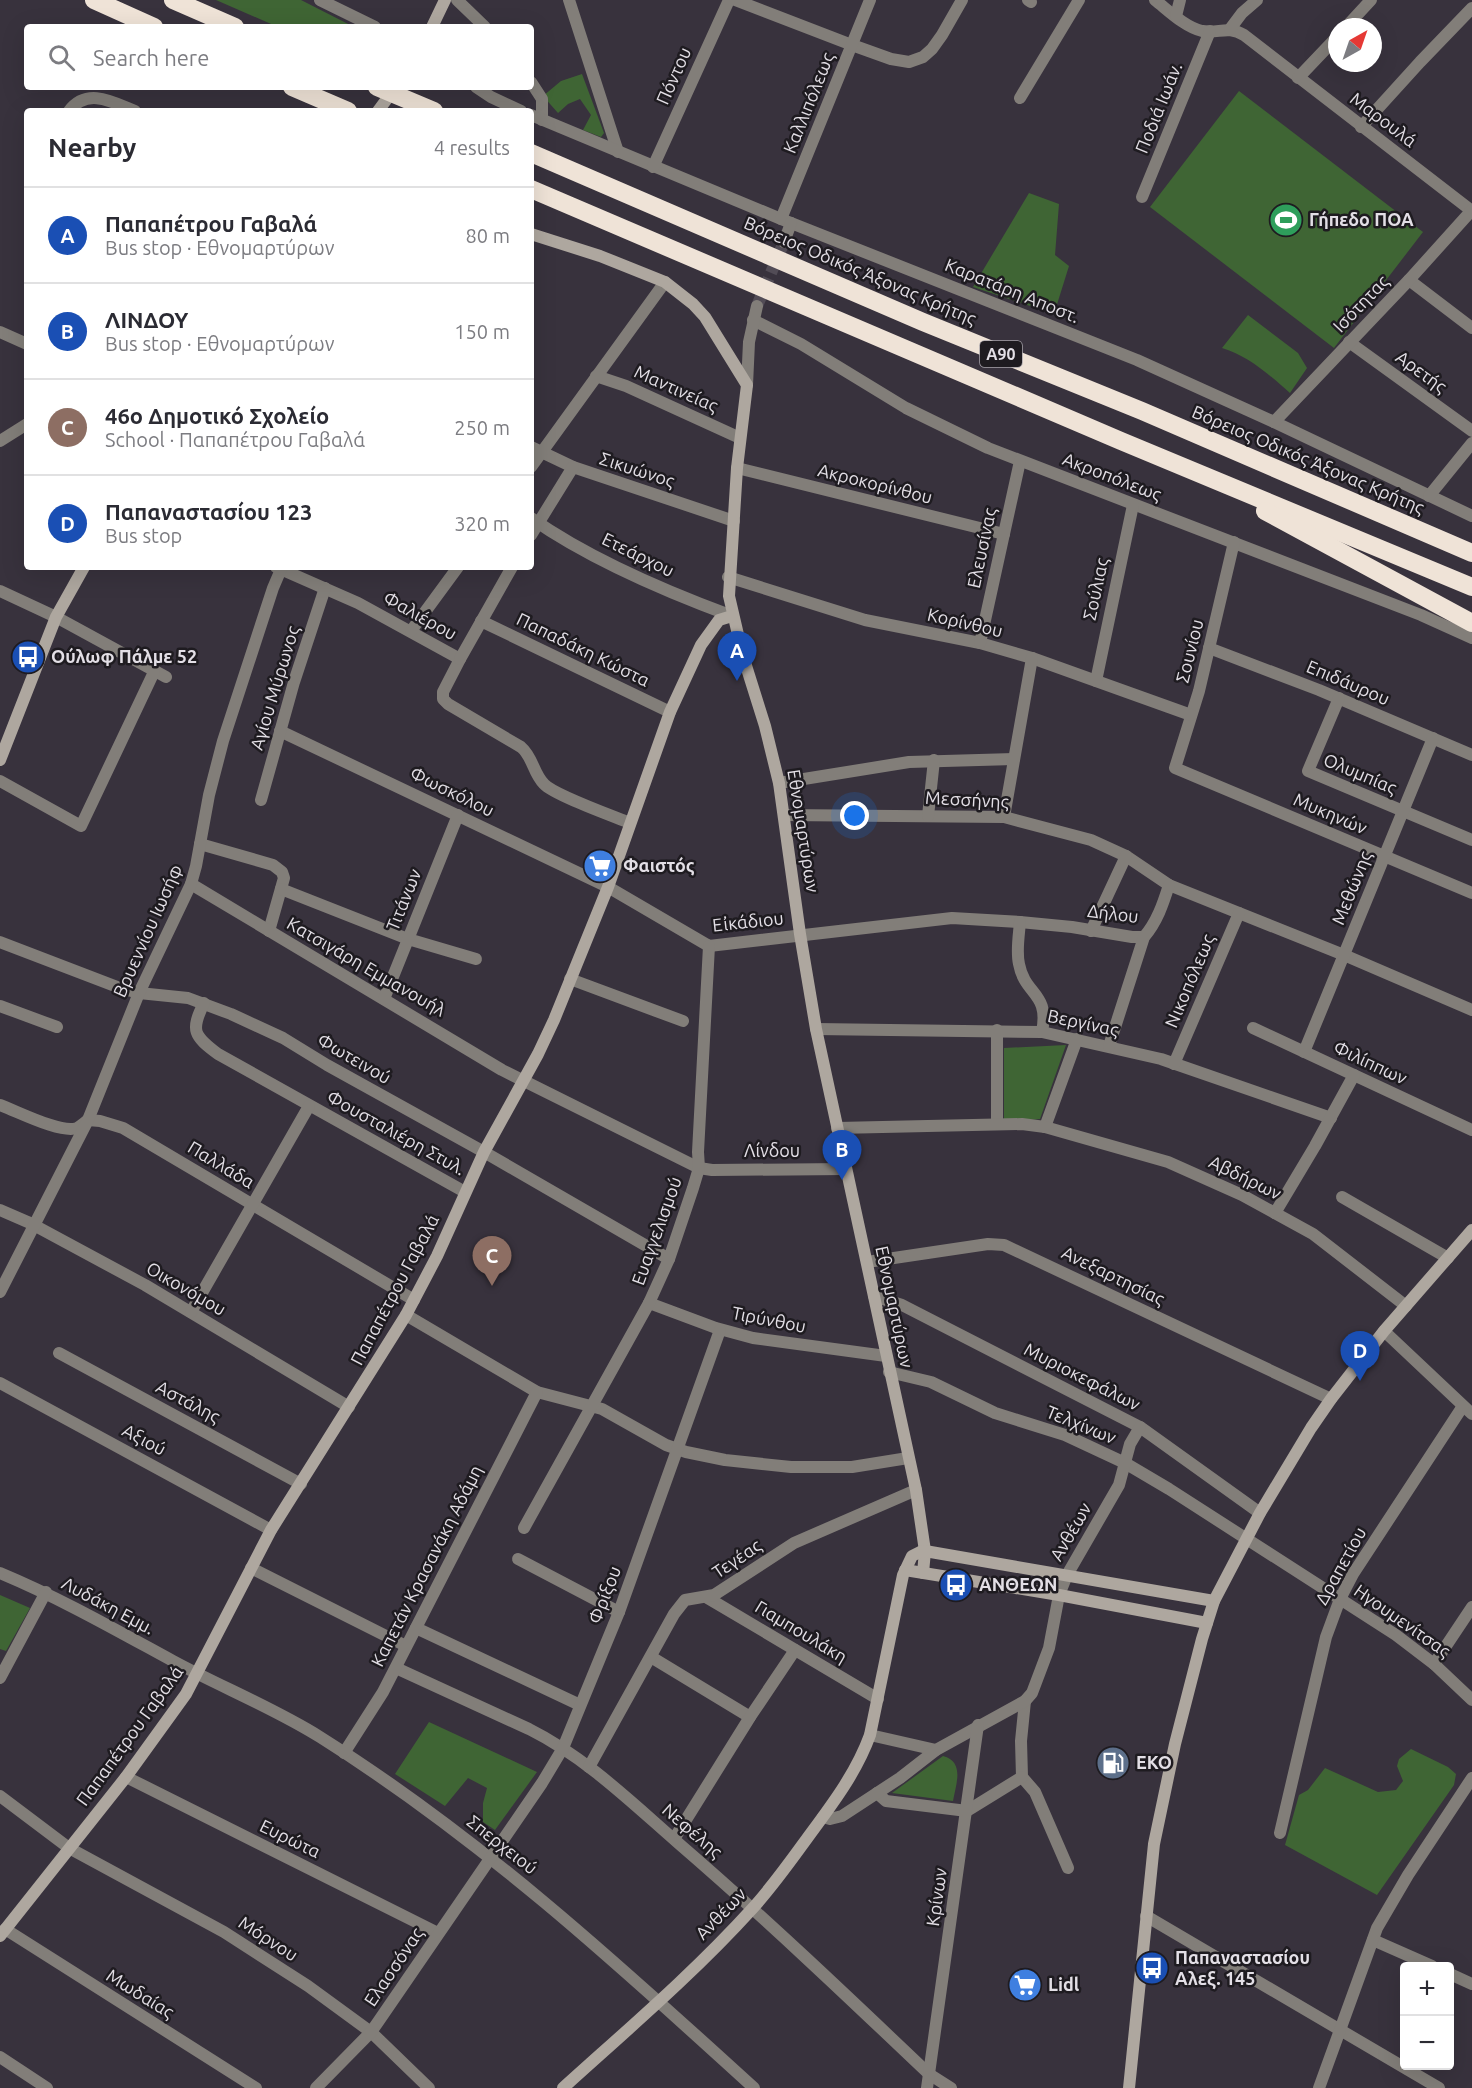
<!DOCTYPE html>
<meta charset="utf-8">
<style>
:root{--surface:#fff;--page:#f2f2f3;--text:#2b2b33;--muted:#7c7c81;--line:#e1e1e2;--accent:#486f89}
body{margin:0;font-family:Ubuntu,sans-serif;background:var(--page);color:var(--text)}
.controls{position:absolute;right:18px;bottom:18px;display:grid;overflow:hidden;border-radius:6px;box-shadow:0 6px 24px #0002}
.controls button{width:54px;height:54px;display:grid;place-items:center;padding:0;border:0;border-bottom:2px solid var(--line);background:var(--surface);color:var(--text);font:30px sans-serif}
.compass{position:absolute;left:1328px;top:18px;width:54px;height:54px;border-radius:50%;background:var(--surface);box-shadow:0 6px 24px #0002;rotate:40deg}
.you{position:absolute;left:855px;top:816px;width:21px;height:21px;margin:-15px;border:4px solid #fff;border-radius:50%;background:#1a73e8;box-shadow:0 0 0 9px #1a73e833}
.badge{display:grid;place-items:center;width:39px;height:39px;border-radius:50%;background:var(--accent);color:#fff;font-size:20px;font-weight:700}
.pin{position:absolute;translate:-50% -50px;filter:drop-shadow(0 2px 3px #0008)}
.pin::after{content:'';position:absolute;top:32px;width:21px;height:18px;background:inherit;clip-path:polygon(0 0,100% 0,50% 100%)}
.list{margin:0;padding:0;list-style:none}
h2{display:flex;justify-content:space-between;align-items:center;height:78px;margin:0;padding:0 24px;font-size:26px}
h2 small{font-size:20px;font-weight:400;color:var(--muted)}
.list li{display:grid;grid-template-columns:39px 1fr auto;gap:18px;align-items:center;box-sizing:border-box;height:96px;padding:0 24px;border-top:2px solid var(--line)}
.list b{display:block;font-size:22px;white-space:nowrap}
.list p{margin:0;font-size:20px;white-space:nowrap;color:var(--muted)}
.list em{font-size:20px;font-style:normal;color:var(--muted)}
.icon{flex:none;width:33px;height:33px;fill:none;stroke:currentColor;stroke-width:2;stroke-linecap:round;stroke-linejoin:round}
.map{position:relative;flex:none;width:1472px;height:2088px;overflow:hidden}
.search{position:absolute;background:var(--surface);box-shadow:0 6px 24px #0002;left:24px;top:24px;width:510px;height:66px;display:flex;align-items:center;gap:15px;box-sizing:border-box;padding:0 21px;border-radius:6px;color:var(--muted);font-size:22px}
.panel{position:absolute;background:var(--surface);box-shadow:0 6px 24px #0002;left:24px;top:108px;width:510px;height:462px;border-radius:6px}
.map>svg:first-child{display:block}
.green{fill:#3f6534}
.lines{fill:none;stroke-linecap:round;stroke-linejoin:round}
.street-tunnel{stroke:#524c56;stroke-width:12;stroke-dasharray:12 6;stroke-linecap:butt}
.street{stroke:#827e79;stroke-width:12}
.secondary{stroke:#aea79f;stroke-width:12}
.highway{stroke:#efe3d7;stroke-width:18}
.labels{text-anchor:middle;stroke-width:5;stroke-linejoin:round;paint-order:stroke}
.shield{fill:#1e1b20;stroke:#a8a4ab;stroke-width:1.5}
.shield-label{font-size:16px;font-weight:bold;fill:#e3dfe6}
.street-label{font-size:18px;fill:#e3dfe6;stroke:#1e1b20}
.poi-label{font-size:18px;font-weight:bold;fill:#e3dfe6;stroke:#1e1b20;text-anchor:start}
</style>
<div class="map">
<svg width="1472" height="2088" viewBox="0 0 1472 2088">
<rect width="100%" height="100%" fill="#38323d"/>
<!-- green -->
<g class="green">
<polygon points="216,0 301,0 354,27 278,27"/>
<polygon points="582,74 604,133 601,137 583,130 591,115 580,99 568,104 558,113 543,96 561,81"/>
<polygon points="1239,91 1423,232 1334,348 1150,207"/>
<polygon points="1029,193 1059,204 1055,255 1069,266 1054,314 973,287"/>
<path d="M1248,315L1298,353L1307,368L1290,393C1271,376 1247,355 1222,348Z"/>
<polygon points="1066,1045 1040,1119 1004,1122 1004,1048"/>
<polygon points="0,1595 30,1608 6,1651 0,1649"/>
<polygon points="429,1722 537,1772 495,1830 483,1822 483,1803 487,1788 468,1778 445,1806 395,1774"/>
<polygon points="1411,1749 1448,1767 1456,1774 1454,1785 1377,1895 1285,1845 1299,1795 1308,1790 1325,1768 1378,1792 1396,1790 1403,1781 1397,1766 1399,1759"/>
<path d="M943,1756C965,1762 956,1784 953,1801L892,1793Z"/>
</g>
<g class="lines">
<!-- street-tunnel -->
<polyline class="street-tunnel" points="757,306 784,242"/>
<!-- street -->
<g class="street">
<polyline points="320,0 375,27"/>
<polyline points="457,0 485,27"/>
<polyline points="569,0 618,152"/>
<polyline points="735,0 852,45 891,59 909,62 923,57 932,49 942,35 962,0"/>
<polyline points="1028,0 1031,2"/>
<path d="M1155,0C1169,11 1185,27 1202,31C1219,34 1227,25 1244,35L1472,211"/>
<polyline points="1176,16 1180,0"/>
<polyline points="1346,27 1371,0"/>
<polyline points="1230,29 1242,13 1257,0"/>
<polyline points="1298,78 1337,37"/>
<polyline points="531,82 542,99 542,120"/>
<polyline points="476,87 491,97 521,111"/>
<polyline points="1020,98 1079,0"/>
<path d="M69,111C87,87 113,102 135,111"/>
<polyline points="531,115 781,219 1137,360 1274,422 1472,516"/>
<polyline points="1361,127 1420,62 1472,8"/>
<polyline points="653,167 729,0"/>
<polyline points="1142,197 1210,31"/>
<polyline points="781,219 870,0"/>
<polyline points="784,242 791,223"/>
<polyline points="1409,280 1472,328"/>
<polyline points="753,320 801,344 906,408 988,448 1421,615 1472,638"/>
<polyline points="0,332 27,344"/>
<polyline points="1349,342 1472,431"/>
<polyline points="596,376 626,386 740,438"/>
<polyline points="747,385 749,342 757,306"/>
<polyline points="1274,422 1409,280 1472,210"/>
<polyline points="0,441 27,424"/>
<polyline points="531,447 573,467 734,521"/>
<polyline points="531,467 665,282"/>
<polyline points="737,468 1004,534"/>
<polyline points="1429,496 1472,443"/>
<path d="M531,518C588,558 667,592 732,616"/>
<polyline points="531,535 573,467"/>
<polyline points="1234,542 1199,691 1175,768 1472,893"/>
<path d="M276,567L358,603L460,659L443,692V699L448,704L521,747C533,757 533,773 544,784C554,795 613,816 630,823"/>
<polyline points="728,577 865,620 980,643 1032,658 1191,715"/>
<polyline points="0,591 56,617 166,677"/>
<polyline points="481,621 670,712"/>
<polyline points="411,631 458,567"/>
<polyline points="980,643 1020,461"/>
<polyline points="1209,648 1319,690 1472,755"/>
<polyline points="460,659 512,567"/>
<polyline points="1096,681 1133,505"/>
<polyline points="1339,698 1308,771 1472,840"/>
<polyline points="280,731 608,887 709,946 952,918 1020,922 1072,927 1132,937 1144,937"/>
<polyline points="0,781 81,826 154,672"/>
<polyline points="779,783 909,762 1014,759"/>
<polyline points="261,800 294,682 325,588"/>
<polyline points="785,815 1004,817 1091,840 1126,856 1169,885 1344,955 1472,1010"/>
<polyline points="928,816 934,760"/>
<polyline points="1004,817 1032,658"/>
<polyline points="200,844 273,865 282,872 284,878 269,931"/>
<polyline points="191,884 502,1070 699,1168 712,1170 846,1169"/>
<polyline points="281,889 408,939 476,959"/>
<path d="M1020,922C1019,935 1016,951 1019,964C1025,996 1050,992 1042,1032"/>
<polyline points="1091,931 1126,856"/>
<polyline points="0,942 120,988 139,993 188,998 231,1014 283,1038 327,1065 484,1152 669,1259"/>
<polyline points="570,979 683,1021"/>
<polyline points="384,999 458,815"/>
<path d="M204,1003C190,1031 194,1036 218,1054L465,1192"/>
<polyline points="0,1006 57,1027"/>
<polyline points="1253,1028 1472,1130"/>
<polyline points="816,1029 1042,1032 1161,1059 1331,1118"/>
<path d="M1109,1046L1144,937C1157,922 1163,904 1169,885"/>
<polyline points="1304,1052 1433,738"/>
<polyline points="1174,1064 1239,913"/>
<path d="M0,1105C17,1111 61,1134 77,1128C81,1126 85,1122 88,1120L100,1121L123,1128L414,1300"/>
<polyline points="997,1124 997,1030"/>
<polyline points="1045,1127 1077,1039"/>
<polyline points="837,1128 1022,1124 1045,1127 1168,1162 1242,1195 1313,1234 1406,1306"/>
<polyline points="1342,1197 1448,1258"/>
<polyline points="0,1210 30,1223 145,1285 349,1407"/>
<polyline points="1275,1213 1315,1146 1354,1075"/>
<polyline points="867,1262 988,1244 1004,1245 1331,1399"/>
<polyline points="0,1292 88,1120 139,993 191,884 196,866 209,795 223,741 273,588 282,567"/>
<polyline points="874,1296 902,1305 1140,1427 1260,1513"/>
<polyline points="649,1303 716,1328 753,1338 886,1356"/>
<polyline points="191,1312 309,1106"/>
<polyline points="406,1315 537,1392 602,1409 666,1445 686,1452 725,1460 791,1467 852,1467 908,1458"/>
<polyline points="1384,1331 1472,1414"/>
<polyline points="59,1353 301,1484"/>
<polyline points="889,1372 931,1382 995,1413 1065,1435 1125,1463 1169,1489 1396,1635 1434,1664 1472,1700"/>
<polyline points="0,1383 271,1530"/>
<polyline points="524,1528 649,1303 669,1259 693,1188 699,1168 698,1152 709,946"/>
<polyline points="518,1559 619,1612"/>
<polyline points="251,1568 406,1646"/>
<path d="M0,1573C60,1598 116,1630 173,1661C221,1687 274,1708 320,1737C479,1837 616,1962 754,2088"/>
<polyline points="706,1597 878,1699"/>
<polyline points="416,1628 580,1705"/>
<polyline points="651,1657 750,1717"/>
<polyline points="1434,1664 1472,1607"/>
<path d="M396,1668L529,1729C585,1757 630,1801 677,1842C764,1917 846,1995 929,2074L951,2088"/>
<polyline points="0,1678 46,1592"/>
<polyline points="1025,1701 1021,1741 1022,1777 1035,1792 1068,1868"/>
<polyline points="870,1735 936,1750"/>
<polyline points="344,1753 383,1692 537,1392"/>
<polyline points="589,1767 674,1614 685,1600 714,1595 794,1543 916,1490"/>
<polyline points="126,1777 438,1933"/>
<polyline points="877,1793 886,1801 967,1811 1022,1777"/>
<polyline points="0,1796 69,1848 224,1932 308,1986 371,2032 429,2088"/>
<polyline points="823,1817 830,1819 842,1816 900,1778 936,1750 1025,1701 1032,1693 1049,1648 1059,1595 1067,1575 1119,1485 1130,1444 1140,1427"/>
<polyline points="1280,1833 1326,1637 1340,1599 1353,1574 1463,1406"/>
<polyline points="674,1839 750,1717 795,1650"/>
<polyline points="1146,1916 1439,2088"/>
<polyline points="5,1929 256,2088"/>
<polyline points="1373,1940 1432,1966"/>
<polyline points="1450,1974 1472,1984"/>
<polyline points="0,2057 47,2088"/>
<polyline points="316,2088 371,2032 378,2022 542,1783 563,1748 619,1612 720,1330"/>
<polyline points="927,2088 978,1725"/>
<polyline points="1319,2088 1377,1928 1408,1875 1472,1778"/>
</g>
<!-- secondary -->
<g class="secondary">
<polyline points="432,27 445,0"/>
<polyline points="378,111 395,88"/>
<polyline points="531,234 600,256 665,282 693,304 705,317 747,385 737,468 729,596 743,656 765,726 779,783 800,934 816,1029 916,1490 925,1551 923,1573"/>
<polyline points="0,760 56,617 84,567"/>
<polyline points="905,1570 1059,1595 1207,1623"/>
<polyline points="0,1936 126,1777 186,1694 271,1530 406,1315 437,1256 484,1152 538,1054 554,1020 608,887 670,712 701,645 719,620 732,616"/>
<path d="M563,2088C627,2030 694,1973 752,1909C774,1885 792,1859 811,1833C834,1802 857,1771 870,1735L903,1575L912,1556L920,1552L925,1551L1214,1601"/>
<polyline points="1129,2088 1154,1844 1175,1744 1202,1639 1214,1601 1260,1513 1311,1428 1331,1399 1384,1331 1472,1230"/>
</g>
<!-- highway -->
<g class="highway">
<polyline points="94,0 154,27"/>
<polyline points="173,0 235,27"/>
<polyline points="292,87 348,111"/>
<polyline points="377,87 434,111"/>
<polyline points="531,153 923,322 1142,411 1472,553"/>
<polyline points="531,189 1121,441 1472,587"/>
<polyline points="1265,511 1472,623"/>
</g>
</g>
<!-- icons -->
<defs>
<symbol id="stadium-disc" viewBox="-11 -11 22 22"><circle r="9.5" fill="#2e9e5b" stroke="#1e1b20"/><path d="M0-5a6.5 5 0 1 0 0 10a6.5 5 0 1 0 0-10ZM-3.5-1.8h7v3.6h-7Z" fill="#fff"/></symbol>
<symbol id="bus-disc" viewBox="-11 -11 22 22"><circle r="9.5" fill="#1a4fb4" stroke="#1e1b20"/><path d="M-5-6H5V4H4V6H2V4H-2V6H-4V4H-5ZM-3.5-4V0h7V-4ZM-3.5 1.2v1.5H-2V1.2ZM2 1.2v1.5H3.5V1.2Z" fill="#fff"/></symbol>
<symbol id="supermarket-disc" viewBox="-11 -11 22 22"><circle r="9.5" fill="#3f7fe0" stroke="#1e1b20"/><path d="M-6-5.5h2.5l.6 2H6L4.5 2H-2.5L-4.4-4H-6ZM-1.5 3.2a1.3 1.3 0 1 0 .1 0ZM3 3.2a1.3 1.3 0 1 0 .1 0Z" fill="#fff"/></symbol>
<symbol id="fuel-disc" viewBox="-11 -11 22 22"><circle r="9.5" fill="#5c6f8a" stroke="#1e1b20"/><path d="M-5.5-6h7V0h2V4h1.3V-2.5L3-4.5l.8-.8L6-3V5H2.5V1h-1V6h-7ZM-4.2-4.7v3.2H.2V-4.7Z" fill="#fff"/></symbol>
</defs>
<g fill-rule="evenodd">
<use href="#stadium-disc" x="1267" y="201" width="38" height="38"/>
<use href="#bus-disc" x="9" y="638" width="38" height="38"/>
<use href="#supermarket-disc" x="581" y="847" width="38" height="38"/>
<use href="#bus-disc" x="937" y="1566" width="38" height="38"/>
<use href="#fuel-disc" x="1094" y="1744" width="38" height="38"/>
<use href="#bus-disc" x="1133" y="1949" width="38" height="38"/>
<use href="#supermarket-disc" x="1006" y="1966" width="38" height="38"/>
</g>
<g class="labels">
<!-- shield labels -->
<rect class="shield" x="980" y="341" width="42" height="26" rx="4.5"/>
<g class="shield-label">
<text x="1001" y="360">Α90</text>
</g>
<!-- street labels -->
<g class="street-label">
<text transform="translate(674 76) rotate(-66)" y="6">Πόντου</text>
<text transform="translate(809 103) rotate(-68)" y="6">Καλλιπόλεως</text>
<text transform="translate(1159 108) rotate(-68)" y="6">Ποδιά Ιωάν.</text>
<text transform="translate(1383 120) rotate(37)" y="6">Μαρουλά</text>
<text transform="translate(860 271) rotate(23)" y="6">Βόρειος Οδικός Άξονας Κρήτης</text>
<text transform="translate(1012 291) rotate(22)" y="6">Καρατάρη Αποστ.</text>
<text transform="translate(1361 304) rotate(-46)" y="6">Ισότητας</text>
<text transform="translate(1421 372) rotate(36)" y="6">Αρετής</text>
<text transform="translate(676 389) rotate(24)" y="6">Μαντινείας</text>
<text transform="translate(1308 460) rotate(23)" y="6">Βόρειος Οδικός Άξονας Κρήτης</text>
<text transform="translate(637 470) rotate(18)" y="6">Σικυώνος</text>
<text transform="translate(1112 477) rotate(21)" y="6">Ακροπόλεως</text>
<text transform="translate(875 484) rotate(14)" y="6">Ακροκορίνθου</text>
<text transform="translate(982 548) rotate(-78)" y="6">Ελευσίνας</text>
<text transform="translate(638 555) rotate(26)" y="6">Ετεάρχου</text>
<text transform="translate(1096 589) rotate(-78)" y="6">Σούλιας</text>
<text transform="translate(420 616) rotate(29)" y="6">Φαλιέρου</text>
<text transform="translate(965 623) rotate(13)" y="6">Κορίνθου</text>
<text transform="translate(583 650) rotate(26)" y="6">Παπαδάκη Κώστα</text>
<text transform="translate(1190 651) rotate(-76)" y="6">Σουνίου</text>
<text transform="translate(1348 683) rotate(23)" y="6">Επιδάυρου</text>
<text transform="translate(275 688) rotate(-73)" y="6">Αγίου Μύρωνος</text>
<text transform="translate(1360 774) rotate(23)" y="6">Ολυμπίας</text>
<text transform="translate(452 792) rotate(26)" y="6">Φωσκόλου</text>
<text transform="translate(967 800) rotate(3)" y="6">Μεσσήνης</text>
<text transform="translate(1330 814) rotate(23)" y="6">Μυκηνών</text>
<text transform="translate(803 831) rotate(81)" y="6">Εθνομαρτύρων</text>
<text transform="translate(1352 888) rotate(-68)" y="6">Μεθώνης</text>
<text transform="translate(404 900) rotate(-68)" y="6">Τιτάνων</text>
<text transform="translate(1113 914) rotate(7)" y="6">Δήλου</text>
<text transform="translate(748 922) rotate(-6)" y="6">Εἰκάδιου</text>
<text transform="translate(148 931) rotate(-66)" y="6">Βρυεννίου Ιωσήφ</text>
<text transform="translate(366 967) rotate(30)" y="6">Κατσιγάρη Εμμανουήλ</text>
<text transform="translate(1190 981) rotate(-67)" y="6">Νικοπόλεως</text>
<text transform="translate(1083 1023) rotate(12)" y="6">Βεργίνας</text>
<text transform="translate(354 1059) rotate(30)" y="6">Φωτεινού</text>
<text transform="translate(1370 1063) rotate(25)" y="6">Φιλίππων</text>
<text transform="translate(396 1133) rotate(29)" y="6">Φουσταλιέρη Στυλ.</text>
<text x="772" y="1157">Λίνδου</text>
<text transform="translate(221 1165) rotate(31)" y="6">Παλλάδα</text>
<text transform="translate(1245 1178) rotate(26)" y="6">Αβδήρων</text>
<text transform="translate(657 1231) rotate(-70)" y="6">Ευαγγελισμού</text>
<text transform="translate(1113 1276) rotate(26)" y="6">Ανεξαρτησίας</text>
<text transform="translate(186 1289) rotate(30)" y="6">Οικονόμου</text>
<text transform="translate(395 1290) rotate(-62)" y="6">Παπαπέτρου Γαβαλά</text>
<text transform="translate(894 1307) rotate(78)" y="6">Εθνομαρτύρων</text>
<text transform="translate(769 1320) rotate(11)" y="6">Τιρύνθου</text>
<text transform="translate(1082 1377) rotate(27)" y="6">Μυριοκεφάλων</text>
<text transform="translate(188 1402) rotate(28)" y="6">Αστάλης</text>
<text transform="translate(1081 1425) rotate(22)" y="6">Τελχίνων</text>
<text transform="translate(144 1440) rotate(28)" y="6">Αξιού</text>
<text transform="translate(1071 1532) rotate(-60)" y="6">Ανθέων</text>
<text transform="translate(737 1559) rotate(-34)" y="6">Τεγέας</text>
<text transform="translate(427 1566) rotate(-63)" y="6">Καπετάν Κρασανάκη Αδάμη</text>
<text transform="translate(1341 1566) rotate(-61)" y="6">Δραπετίου</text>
<text transform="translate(605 1595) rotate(-69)" y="6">Φρίξου</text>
<text transform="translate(108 1606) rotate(28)" y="6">Λυδάκη Εμμ.</text>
<text transform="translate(1402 1621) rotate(35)" y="6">Ηγουμενίτσας</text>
<text transform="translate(801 1632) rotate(31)" y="6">Γιαμπουλάκη</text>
<text transform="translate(130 1736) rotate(-54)" y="6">Παπαπέτρου Γαβαλά</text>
<text transform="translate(692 1831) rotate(41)" y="6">Νεφέλης</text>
<text transform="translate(290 1839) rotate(26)" y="6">Ευρώτα</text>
<text transform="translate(502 1845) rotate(38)" y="6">Σπερχειού</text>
<text transform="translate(937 1897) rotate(-82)" y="6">Κρίνων</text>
<text transform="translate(721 1914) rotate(-46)" y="6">Ανθέων</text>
<text transform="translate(268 1939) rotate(33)" y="6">Μόρνου</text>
<text transform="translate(394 1967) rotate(-56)" y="6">Ελασσόνας</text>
<text transform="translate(140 1994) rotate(32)" y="6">Μωδαίας</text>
</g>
<!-- poi labels -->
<g class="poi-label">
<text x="1309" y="226">Γήπεδο ΠΟΑ</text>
<text x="51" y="663">Ούλωφ Πάλμε 52</text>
<text x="623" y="872">Φαιστός</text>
<text x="979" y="1591">ΑΝΘΕΩΝ</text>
<text x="1136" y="1769">EKO</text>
<text x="1175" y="1964">Παπαναστασίου<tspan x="1175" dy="21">Αλεξ. 145</tspan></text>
<text x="1048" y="1991">Lidl</text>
</g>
</g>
</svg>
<div class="controls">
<button>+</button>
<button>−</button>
</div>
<svg class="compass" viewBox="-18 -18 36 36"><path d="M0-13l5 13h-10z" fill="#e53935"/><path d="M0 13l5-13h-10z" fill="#7c7c81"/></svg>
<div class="you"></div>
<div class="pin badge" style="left:737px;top:681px;background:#1a4fb4">A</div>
<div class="pin badge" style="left:842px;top:1180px;background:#1a4fb4">B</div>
<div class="pin badge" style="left:492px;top:1286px;background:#8d6e63">C</div>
<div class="pin badge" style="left:1360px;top:1381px;background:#1a4fb4">D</div>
<div class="search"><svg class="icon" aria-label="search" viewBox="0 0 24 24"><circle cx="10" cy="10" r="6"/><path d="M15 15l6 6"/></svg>Search here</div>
<section class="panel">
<h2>Nearby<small>4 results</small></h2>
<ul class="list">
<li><span class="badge" style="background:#1a4fb4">A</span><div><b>Παπαπέτρου Γαβαλά</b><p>Bus stop · Εθνομαρτύρων</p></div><em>80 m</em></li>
<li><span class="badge" style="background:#1a4fb4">B</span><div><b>ΛΙΝΔΟΥ</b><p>Bus stop · Εθνομαρτύρων</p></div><em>150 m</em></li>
<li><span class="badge" style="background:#8d6e63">C</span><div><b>46ο Δημοτικό Σχολείο</b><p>School · Παπαπέτρου Γαβαλά</p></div><em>250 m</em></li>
<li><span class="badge" style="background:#1a4fb4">D</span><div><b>Παπαναστασίου 123</b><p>Bus stop</p></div><em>320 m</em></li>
</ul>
</section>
</div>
